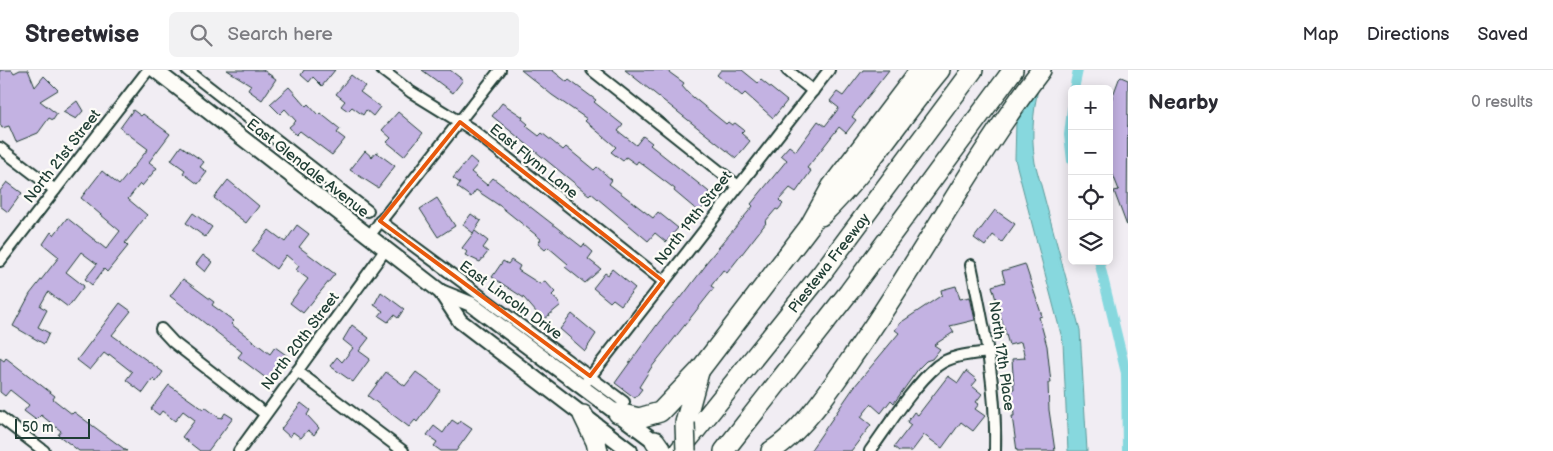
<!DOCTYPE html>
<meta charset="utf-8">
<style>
:root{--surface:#fff;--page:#f2f2f3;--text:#2b2b33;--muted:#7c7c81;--line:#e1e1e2}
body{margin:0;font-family:"Balsamiq Sans",sans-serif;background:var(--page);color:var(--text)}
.controls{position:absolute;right:15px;top:15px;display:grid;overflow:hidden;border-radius:8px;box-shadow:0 2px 12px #0003}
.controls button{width:45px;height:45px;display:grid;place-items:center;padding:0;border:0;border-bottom:1px solid var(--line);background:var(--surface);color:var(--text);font:25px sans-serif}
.scale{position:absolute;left:15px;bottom:12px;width:75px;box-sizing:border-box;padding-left:5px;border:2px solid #1f3d34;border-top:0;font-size:14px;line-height:18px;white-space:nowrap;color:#1f3d34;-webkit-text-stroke:4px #fdfcf7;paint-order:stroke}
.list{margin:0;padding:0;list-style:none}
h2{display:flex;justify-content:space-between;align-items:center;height:65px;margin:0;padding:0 20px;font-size:21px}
h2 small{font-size:16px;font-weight:400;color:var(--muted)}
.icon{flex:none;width:28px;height:28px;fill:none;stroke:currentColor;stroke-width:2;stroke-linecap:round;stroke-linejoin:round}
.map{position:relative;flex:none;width:1128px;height:381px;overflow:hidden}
header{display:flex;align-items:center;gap:30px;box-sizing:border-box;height:70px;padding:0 25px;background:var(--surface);border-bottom:1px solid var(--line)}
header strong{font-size:24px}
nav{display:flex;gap:28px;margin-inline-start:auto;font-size:18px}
.search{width:350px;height:45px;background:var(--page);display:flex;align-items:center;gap:12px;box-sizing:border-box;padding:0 18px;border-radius:8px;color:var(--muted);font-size:19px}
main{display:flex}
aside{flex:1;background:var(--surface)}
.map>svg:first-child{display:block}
.water{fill:#87d8de;stroke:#5d9a9a}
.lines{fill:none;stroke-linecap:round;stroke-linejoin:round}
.canal{stroke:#87d8de;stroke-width:10}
.building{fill:#c3b2e2;stroke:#1f3d34}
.street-casing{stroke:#1f3d34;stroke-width:14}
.secondary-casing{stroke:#1f3d34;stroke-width:18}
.highway-casing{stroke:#1f3d34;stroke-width:22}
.street{stroke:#fdfcf7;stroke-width:10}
.secondary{stroke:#fdfcf7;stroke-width:14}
.highway{stroke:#fdfcf7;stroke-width:19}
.highway-bridge-casing{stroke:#1f3d34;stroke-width:22;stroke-linecap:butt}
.highway-bridge{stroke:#fdfcf7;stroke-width:19}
.marked{fill:none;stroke:#e8590c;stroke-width:4;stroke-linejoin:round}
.labels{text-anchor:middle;stroke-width:4.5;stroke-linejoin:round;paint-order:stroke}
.street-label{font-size:15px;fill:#1f3d34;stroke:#fdfcf7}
</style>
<header>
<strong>Streetwise</strong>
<div class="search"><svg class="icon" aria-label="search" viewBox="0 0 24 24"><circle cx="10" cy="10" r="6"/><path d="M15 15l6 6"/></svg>Search here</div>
<nav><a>Map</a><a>Directions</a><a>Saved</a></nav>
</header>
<main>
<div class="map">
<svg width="1128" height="381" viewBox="0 0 1128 381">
<rect width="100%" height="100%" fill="#f1edf3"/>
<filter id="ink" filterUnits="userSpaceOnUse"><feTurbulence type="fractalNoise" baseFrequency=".02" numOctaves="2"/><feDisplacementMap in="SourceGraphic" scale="10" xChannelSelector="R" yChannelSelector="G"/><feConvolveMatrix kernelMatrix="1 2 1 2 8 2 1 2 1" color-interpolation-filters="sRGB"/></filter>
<g filter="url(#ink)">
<!-- water -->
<path class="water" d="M1029,0H1043C1034,29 1030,63 1035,93L1080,260L1087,381H1068L1063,272L1015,89L1016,52Z"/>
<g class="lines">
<!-- canal -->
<g class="canal">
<polyline points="1074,19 1078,0"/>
<polyline points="1072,39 1069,65 1072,91"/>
<polyline points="1099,191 1126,303 1127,381"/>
</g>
</g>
<!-- building -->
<g class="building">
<polygon points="0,0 12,0 14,3 20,0 28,0 35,17 44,6 58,20 40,31 57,44 53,50 49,48 38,63 16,72 9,56 2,58 0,54"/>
<polygon points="227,0 263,0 276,9 262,30 248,20 251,15"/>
<polygon points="304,0 335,0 322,16 313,7 309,12 301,5"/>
<polygon points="422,0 450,0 463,10 453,23"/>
<polygon points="521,0 552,0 567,12 569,10 596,30 594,32 623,55 618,61 636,75 643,66 652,73 650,75 713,125 699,142 674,121 675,119 638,91 636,94 626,87 623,91 611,82 616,77 585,51 587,49 552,25"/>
<polygon points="625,0 666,0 684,13 682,16 688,23 726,54 728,52 732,55 735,53 744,60 741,63 750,71 736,88"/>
<polygon points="721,0 742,0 758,13 761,10 787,31 773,48 745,23 742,26 717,5"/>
<polygon points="863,0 889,0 852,47 856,50 846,63 839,57 807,98 811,101 796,122 790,118 779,130 783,134 778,140 776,139 765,152 766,153 738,189 727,203 723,200 711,216 714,218 651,298 639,317 642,319 635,328 615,313 659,252 680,227 681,228 706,195 705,194 753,136 751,134 787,90 781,85 789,76 796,81 818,51 825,56 839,38 830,31 837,22 843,26"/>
<polygon points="351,5 365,16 360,22 380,37 373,46 366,40 363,45 352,37 348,41 341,36 345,31 336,24"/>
<polygon points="1121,7 1128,10 1127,156 1114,121 1119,120 1109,95 1109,36 1119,9"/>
<polygon points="289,17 306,36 308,34 318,45 320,43 340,59 337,63 345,69 332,85 300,61 296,65 289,57 296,51 285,39 280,44 270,34"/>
<polygon points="77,31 83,41 76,49 63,42"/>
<polygon points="502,33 523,47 522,49 528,54 526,56 539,66 542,63 563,80 566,77 594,100 597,97 612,110 609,114 653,148 658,142 678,158 666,172 655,163 648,171 591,123 589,125 492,46"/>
<polygon points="133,40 141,46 143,44 170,64 149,92 157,98 142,116 140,114 128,129 147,145 125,173 128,176 107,202 104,199 92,215 85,209 97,194 81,182 66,202 84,216 68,237 48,222 40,236 47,240 38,257 49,263 44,274 13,256 30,224 59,187 43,174 51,162 54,165 67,148 106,179 120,161 81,128 102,101 119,115 148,79 120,58"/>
<polygon points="398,42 423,63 404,86 387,72 391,68 382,60"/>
<polygon points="181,76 204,92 200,97 207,102 198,114 183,103 185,100 171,90"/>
<polygon points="365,81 372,87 376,82 395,96 378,118 350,100"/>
<polygon points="470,87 478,94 471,102 487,115 493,108 582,177 584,174 593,182 588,189 601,199 585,213 565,197 568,194 548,177 545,180 538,174 541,169 500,136 476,120 471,127 457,117 460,113 453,108"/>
<polygon points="228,110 259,136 246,153 214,128"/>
<polygon points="7,112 22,123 8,142 0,136 0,121"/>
<polygon points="437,128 455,156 438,167 420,139"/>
<polygon points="995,140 1015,154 1002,172 993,165 985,176 974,168"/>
<polygon points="193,143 212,157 205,167 186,153"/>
<polygon points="471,144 481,151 473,163 463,155"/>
<polygon points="297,155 309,164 299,177 335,204 303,243 290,233 308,209 296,200 299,196 286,185 276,199 252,181 269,160 285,172"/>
<polygon points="475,161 488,171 483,178 488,182 480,192 465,185 467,182 462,178"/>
<polygon points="203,185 212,192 205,202 196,194"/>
<polygon points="511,190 520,196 518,200 540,214 545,211 555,222 552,225 561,235 543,250 524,228 492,207 503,191 508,194"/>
<polygon points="1025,194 1042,246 1039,247 1047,276 1051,313 1048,313 1049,340 1055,381 1017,381 1012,346 1014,346 1012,319 1014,319 1012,289 1025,288 1021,272 1009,275 992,216 1005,212 1002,201"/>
<polygon points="612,199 635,218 621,235 613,229 610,232 593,218 605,203 608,205"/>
<polygon points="183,209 214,232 212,235 234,251 231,254 270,284 275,277 289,287 271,312 238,287 242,282 170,226"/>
<polygon points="956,216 960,229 970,227 975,250 950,256 954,262 934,275 940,279 932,289 926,291 919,298 894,333 891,330 881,343 871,334 861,347 871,355 851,381 810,381 854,317 899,263 895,260 900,253 942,225 941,220"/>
<polygon points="381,222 404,239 398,248 394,245 388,252 379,246 383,241 374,235"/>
<polygon points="120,233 131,241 112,265 163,302 156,312 153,309 143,323 126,310 132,302 109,284 108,286 104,283 90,300 77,290"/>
<polygon points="572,244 596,264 585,281 560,259"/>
<polygon points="352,255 369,268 359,281 370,289 353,312 330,296 337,287 342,292 353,278 343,270"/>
<polygon points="0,288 4,291 6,288 55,326 53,329 72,344 74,342 127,381 79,381 58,365 61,361 41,345 36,350 24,341 29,335 10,320 5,326 0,322"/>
<polygon points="966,301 977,310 972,316 982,324 976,332 979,334 975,339 985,346 973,361 961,352 942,378 924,365 912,381 899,381 894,377 911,355 907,352 914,342 918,345 948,306 958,313"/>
<polygon points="386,302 405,316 416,302 440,320 417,352 415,350 409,357 368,326"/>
<polygon points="169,315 203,339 205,337 218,347 222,348 225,343 233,348 208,381 200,381 182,367 195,350 183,341 175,351 162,341 159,345 151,339"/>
<polygon points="301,333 310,340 307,345 319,358 314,365 308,360 301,368 293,362 290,367 281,359"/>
<polygon points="452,350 458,354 460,351 472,359 456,381 441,381 434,376 437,372 427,365 434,356 443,363"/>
</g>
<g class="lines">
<defs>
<g id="street">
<polyline points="187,0 368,141"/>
<polyline points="382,0 411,22 471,59 663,211"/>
<polyline points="592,0 738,116"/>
<polyline points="787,0 813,21"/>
<polyline points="0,78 55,120"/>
<polyline points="380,151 624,332"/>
<polyline points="369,166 500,0"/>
<polyline points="0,191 148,0"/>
<path d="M971,195C984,257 997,317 995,381"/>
<polyline points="161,259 173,272 264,343"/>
<polyline points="297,301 403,381"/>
<polyline points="583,316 829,0"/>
<polyline points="0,347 44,381"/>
<polyline points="239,381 386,179"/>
<path d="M870,381C888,356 914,315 937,296C951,285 972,284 989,282"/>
</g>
<g id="secondary">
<polyline points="155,0 441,222 471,234 661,376"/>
<polyline points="441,222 460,251 630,381"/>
</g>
<g id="highway">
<path d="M821,146C866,103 900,48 940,0"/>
<polyline points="618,343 639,348 660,342 699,301 809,157 832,116 920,0"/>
<polyline points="583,345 596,372 598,381"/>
<polyline points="685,353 699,302"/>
<polyline points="655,371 662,381"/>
<polyline points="679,381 822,203 973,0"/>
<polyline points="724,381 849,222 1013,0"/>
<path d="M771,381C803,361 834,314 855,283C920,191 972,90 1041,0"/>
</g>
</defs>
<!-- street casing -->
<use href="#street" class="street-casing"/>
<!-- secondary casing -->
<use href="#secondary" class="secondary-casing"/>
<!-- highway casing -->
<use href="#highway" class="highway-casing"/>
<!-- street -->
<use href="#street" class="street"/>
<!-- secondary -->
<use href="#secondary" class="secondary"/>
<!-- highway -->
<use href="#highway" class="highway"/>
<defs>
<polyline id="highway-bridge" points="685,353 686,381"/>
</defs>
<!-- highway-bridge casing -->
<use href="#highway-bridge" class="highway-bridge-casing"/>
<!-- highway-bridge -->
<use href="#highway-bridge" class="highway-bridge"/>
</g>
</g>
<!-- marked area -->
<path class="marked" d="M460,52L663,211L590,306L380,151Z"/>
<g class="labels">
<!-- street labels -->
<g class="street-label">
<text transform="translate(62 86) rotate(-52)" y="5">North 21st Street</text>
<text transform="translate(534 91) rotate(39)" y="5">East Flynn Lane</text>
<text transform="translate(308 98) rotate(38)" y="5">East Glendale Avenue</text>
<text transform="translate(693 148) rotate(-52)" y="5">North 19th Street</text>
<text transform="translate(829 193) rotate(-52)" y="5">Piestewa Freeway</text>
<text transform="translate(511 230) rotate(36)" y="5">East Lincoln Drive</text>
<text transform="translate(300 271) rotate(-53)" y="5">North 20th Street</text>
<text transform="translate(1002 286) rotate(82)" y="5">North 17th Place</text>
</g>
</g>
</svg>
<div class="controls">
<button>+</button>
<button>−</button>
<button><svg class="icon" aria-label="locate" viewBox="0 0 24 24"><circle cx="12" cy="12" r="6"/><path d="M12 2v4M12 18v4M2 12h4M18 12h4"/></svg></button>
<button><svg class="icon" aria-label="layers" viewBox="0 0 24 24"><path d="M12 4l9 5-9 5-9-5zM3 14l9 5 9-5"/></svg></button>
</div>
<div class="scale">50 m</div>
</div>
<aside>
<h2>Nearby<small>0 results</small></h2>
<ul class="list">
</ul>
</aside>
</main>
